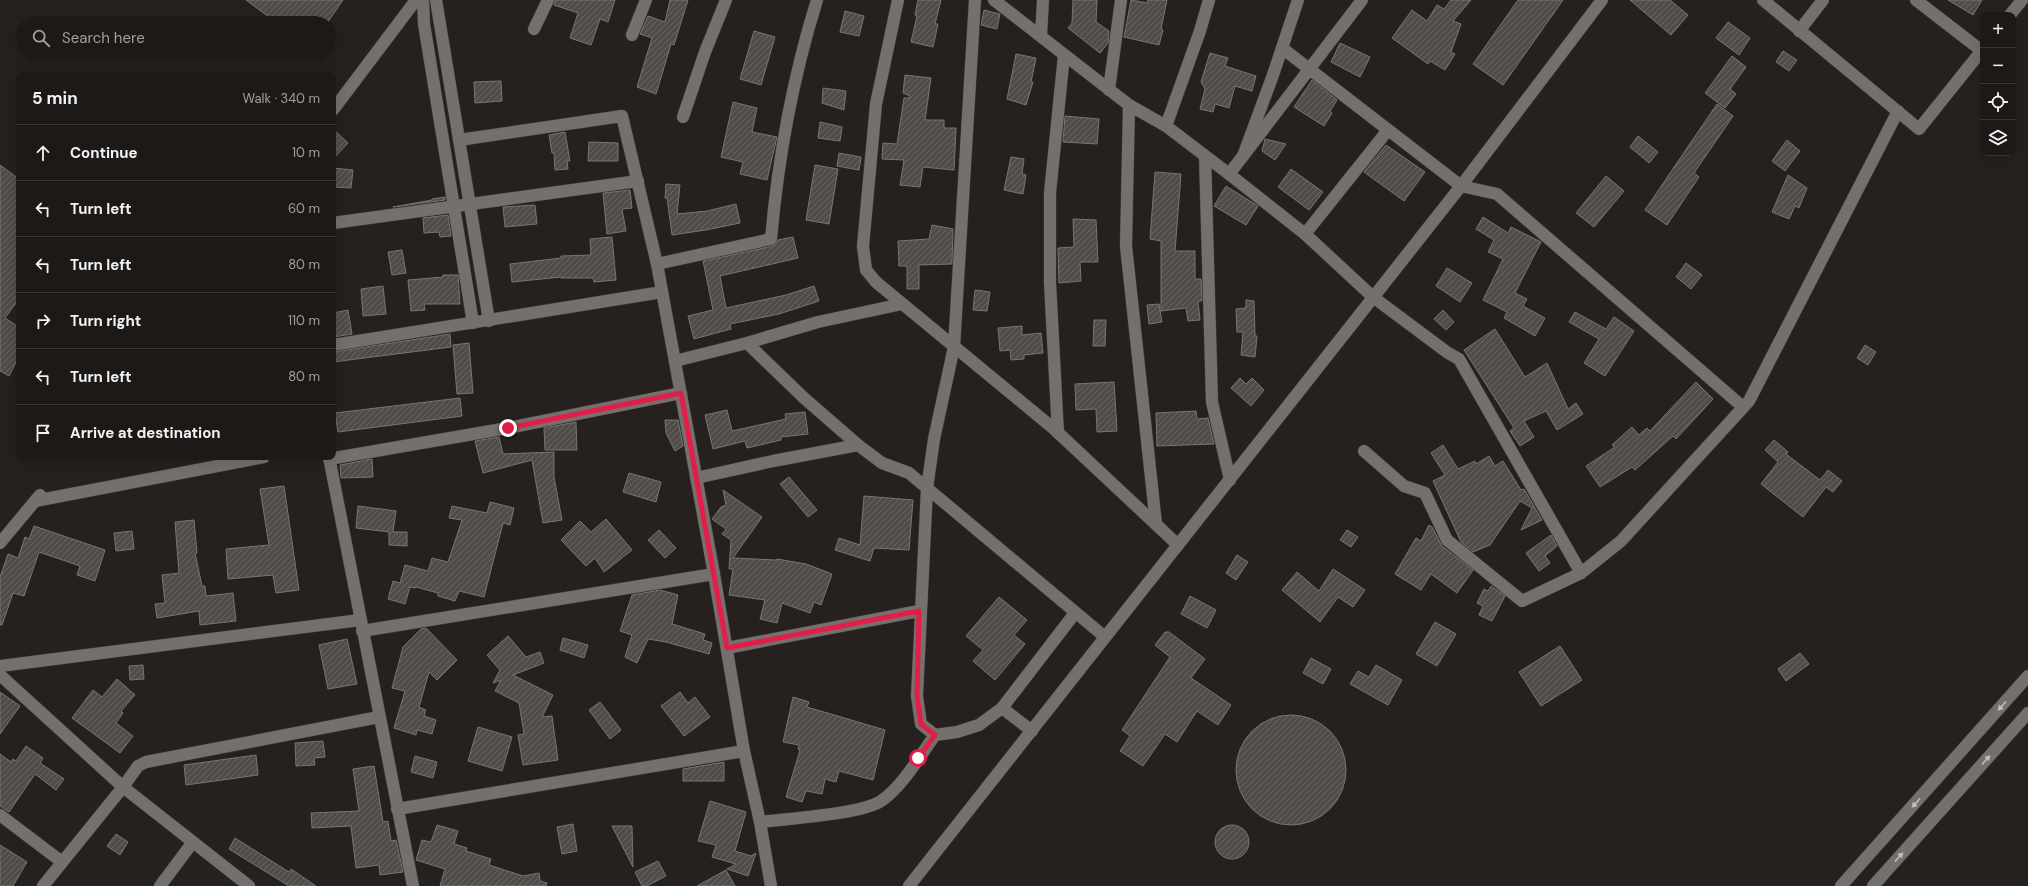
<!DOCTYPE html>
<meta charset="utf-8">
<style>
:root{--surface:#1c1917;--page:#292624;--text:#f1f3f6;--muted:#a0a0a1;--line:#3a3836}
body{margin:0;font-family:"DM Sans",sans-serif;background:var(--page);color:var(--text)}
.controls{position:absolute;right:12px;top:12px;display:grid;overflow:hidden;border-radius:8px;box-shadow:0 4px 16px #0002}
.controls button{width:36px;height:36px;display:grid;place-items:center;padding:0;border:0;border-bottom:1px solid var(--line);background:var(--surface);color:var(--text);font:20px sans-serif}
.stop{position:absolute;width:12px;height:12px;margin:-9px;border:3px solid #e11d48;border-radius:50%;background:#fff}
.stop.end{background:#e11d48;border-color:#fff;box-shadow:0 1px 4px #0008}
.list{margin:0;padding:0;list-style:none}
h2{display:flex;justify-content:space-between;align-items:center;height:52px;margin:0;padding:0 16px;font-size:17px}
h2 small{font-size:13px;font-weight:400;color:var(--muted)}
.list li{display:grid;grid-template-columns:26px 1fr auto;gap:12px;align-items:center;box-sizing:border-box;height:56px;padding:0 16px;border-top:1px solid var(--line)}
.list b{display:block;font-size:15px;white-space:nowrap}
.list em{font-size:13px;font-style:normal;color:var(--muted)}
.icon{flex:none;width:22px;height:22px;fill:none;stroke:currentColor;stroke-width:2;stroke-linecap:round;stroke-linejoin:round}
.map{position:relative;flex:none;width:2028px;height:886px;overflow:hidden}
.search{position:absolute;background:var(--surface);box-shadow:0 4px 16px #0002;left:16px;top:16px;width:320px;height:44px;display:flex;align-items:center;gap:10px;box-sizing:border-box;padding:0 14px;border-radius:22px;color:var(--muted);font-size:15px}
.panel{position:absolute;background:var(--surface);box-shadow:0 4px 16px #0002;left:16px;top:72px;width:320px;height:388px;border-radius:8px}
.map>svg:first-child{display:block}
.building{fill:url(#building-hatch);stroke:#797671}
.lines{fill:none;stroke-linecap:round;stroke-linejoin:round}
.street-casing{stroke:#403c3b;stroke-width:13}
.secondary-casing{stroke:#403c3b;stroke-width:13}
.street{stroke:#76706d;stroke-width:12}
.secondary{stroke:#76706d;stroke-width:12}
.oneway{fill:#c2bfbd}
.route{stroke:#e11d48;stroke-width:5}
</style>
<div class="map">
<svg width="2028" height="886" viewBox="0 0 2028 886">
<defs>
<pattern id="building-hatch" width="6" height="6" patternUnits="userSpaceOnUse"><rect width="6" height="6" fill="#504c48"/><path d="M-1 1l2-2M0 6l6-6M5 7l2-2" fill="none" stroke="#696562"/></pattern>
</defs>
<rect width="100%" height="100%" fill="#26211f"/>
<!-- building -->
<g class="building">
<polygon points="246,0 343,0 327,23 277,23"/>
<polygon points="555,0 615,0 608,22 600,19 591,45 570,38 578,13 554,5"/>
<polygon points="670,0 688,0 674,45 671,44 656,94 637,87 652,38 640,34 648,16 665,22"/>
<polygon points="918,0 941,0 935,24 938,24 933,47 911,42 917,16 915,15"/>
<polygon points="1073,0 1097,0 1096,22 1109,31 1108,43 1100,53 1068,28 1072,23"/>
<polygon points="1131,0 1147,3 1148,0 1167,0 1161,29 1163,30 1159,45 1124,37"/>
<polygon points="1451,0 1471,0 1453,21 1461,24 1451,52 1455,54 1445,70 1430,61 1428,64 1392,38 1412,10 1427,21 1437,5 1444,9"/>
<polygon points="1518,0 1563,0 1503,85 1473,64"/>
<polygon points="1630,0 1670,0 1688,15 1671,35"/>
<polygon points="1948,0 1982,0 1973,15"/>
<polygon points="984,10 1000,14 997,29 981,25"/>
<polygon points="845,11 864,16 859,36 840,32"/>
<polygon points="1728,22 1750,38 1739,55 1716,38"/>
<polygon points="754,31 775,37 761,85 740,79"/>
<polygon points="1340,43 1370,57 1360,77 1331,62"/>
<polygon points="1783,51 1797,60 1789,71 1776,62"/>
<polygon points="1210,53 1228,58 1225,66 1256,76 1252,91 1235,86 1229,108 1215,104 1213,112 1200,109 1205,89 1201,82"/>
<polygon points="1016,54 1036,58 1031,82 1033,82 1026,105 1007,99"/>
<polygon points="1732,56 1746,67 1730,89 1736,94 1725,108 1705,93"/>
<polygon points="905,75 931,78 925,120 944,120 944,128 956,128 954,170 923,167 920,187 900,185 904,160 882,159 883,143 897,144 904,98 910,98 910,96 903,93"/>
<polygon points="1312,80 1337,100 1330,111 1332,113 1324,126 1294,107"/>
<polygon points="501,81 502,101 475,103 474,82"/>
<polygon points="823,88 846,91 844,110 822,103"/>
<polygon points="733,102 757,108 752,132 777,137 767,180 740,174 743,162 721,157"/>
<polygon points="1717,104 1733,116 1694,173 1699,177 1667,225 1645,210"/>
<polygon points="1065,116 1099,119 1097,144 1063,142"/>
<polygon points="820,122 842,127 840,141 818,138"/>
<polygon points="333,129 348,143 333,159"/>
<polygon points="565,132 570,161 567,161 568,169 555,170 554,153 552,153 549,135"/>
<polygon points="1638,136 1658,152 1649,163 1630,147"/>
<polygon points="1265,139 1286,144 1275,160 1262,151"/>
<polygon points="1787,140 1800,151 1785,171 1772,161"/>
<polygon points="589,142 618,143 618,161 588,161"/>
<polygon points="1386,145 1425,172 1404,201 1364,172"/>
<polygon points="839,153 861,157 859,170 837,166"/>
<polygon points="1011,157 1024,159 1022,174 1026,175 1023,194 1004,190"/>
<polygon points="0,165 19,179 19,299 5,318 19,327 19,356 9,376 0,371"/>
<polygon points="815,165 838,169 829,224 806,220"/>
<polygon points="333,168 353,170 351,188 333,187"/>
<polygon points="1291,169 1323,192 1309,210 1278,187"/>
<polygon points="1155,172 1181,174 1175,251 1195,251 1195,279 1201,279 1202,301 1198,301 1200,320 1188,321 1186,308 1161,311 1161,241 1150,239"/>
<polygon points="1788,175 1807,188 1799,208 1795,206 1789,219 1772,212"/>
<polygon points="1606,176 1624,191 1594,227 1576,213"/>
<polygon points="666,184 680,185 677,214 707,211 736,204 740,223 706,230 672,235 667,198 665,198"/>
<polygon points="1226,186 1258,206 1246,225 1214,206"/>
<polygon points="630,190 632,208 622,209 626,231 607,234 603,193"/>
<polygon points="445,197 445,200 393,207 432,200 432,199"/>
<polygon points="535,205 537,224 505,227 503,207"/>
<polygon points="448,215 451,236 440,237 439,232 424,233 423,218"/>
<polygon points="1483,217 1508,233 1511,227 1541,242 1515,293 1527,299 1523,306 1545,318 1535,336 1504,318 1507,312 1483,300 1503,259 1488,252 1494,240 1476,229"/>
<polygon points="1073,219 1096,220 1098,262 1080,262 1081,281 1059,283 1058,248 1074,247"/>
<polygon points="932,225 953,229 952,264 919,265 919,289 907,289 907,266 899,266 898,241 929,239"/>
<polygon points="612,237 616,280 594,282 593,278 561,278 561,277 512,282 510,264 561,258 561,256 591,255 590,239"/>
<polygon points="793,237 798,258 720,276 726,308 786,295 814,286 819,301 779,314 730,324 731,329 694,339 688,316 713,310 703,261 773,246 778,240"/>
<polygon points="402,250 406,273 392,275 388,252"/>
<polygon points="1686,263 1702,275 1691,289 1676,277"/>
<polygon points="1447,268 1472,283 1460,302 1436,286"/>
<polygon points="443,275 458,275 460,304 424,304 425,310 411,311 408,280 443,277"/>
<polygon points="383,286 386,314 363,316 361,289"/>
<polygon points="975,290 990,292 987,311 973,310"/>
<polygon points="1246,300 1254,301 1255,336 1257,336 1255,357 1241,355 1243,332 1237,332 1236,309 1246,308"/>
<polygon points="1159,304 1162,322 1149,324 1147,305"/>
<polygon points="348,310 352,334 333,337 333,313"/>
<polygon points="1443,310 1454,322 1446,330 1434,319"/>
<polygon points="1575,312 1606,329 1614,317 1634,331 1605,376 1584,363 1599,339 1569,322"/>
<polygon points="1094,320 1106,320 1105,346 1093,346"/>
<polygon points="1022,326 1022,335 1041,333 1043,353 1024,355 1024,359 1011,360 1010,350 1000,351 998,328"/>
<polygon points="1495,329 1525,377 1547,363 1568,409 1576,403 1583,414 1557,430 1546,411 1524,421 1534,437 1520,446 1510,431 1514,428 1464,350"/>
<polygon points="450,334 451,347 333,362 333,352"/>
<polygon points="469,343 473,393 457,394 453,345"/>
<polygon points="1865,345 1876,352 1868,365 1857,358"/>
<polygon points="1240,378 1246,384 1252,378 1264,390 1251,406 1231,388"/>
<polygon points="1114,382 1117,431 1097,432 1096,409 1076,410 1075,384"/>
<polygon points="1696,382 1713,399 1676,439 1673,436 1635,470 1632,467 1600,487 1586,466 1615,447 1612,445 1632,427 1639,435 1647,428 1650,431"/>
<polygon points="460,398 462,416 338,432 335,413"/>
<polygon points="727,410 732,431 786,419 785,414 805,412 808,434 781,437 781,440 747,448 745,441 713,449 705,415"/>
<polygon points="1196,411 1197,419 1208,418 1214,444 1157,446 1156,413"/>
<polygon points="665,420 678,420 683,446 675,451 666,433"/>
<polygon points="576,422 577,450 545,450 544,428"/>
<polygon points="499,437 503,454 554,452 554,477 562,520 543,523 532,460 483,473 475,441"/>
<polygon points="1774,440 1788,452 1786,454 1820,480 1828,470 1842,481 1833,492 1826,487 1803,517 1761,484 1778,462 1765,450"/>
<polygon points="1443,445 1458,469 1475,461 1476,464 1489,456 1495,466 1503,461 1521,490 1524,489 1542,520 1521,530 1532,508 1520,501 1490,545 1473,552 1461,542 1433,481 1445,475 1431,453"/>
<polygon points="372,459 373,477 341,478 340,465"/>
<polygon points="629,473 661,482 656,502 623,492"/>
<polygon points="789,477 817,510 808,517 780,484"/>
<polygon points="284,486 299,590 276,593 273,575 228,579 226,549 269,545 260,489"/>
<polygon points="723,490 762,517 733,558 776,560 777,559 806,564 832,574 821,605 814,602 810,613 782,603 777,623 760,619 765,600 729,595 733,569 729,569 731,540 722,534 726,529 712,519 721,507 726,505"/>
<polygon points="864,496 913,500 909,550 874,548 870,561 835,550 839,538 860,545"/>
<polygon points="490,502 514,508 510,525 503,523 484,597 459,591 455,601 438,596 438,593 416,587 415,588 410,587 405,604 388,599 393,581 400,583 405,565 428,571 432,558 448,562 462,520 449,518 452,506 487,513"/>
<polygon points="358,506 396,511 393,532 407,532 407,546 389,545 389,532 356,528"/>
<polygon points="606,519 632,550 604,572 595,558 586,566 561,540 580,521 591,532"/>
<polygon points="194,520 197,553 195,553 202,586 205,586 206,596 233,593 236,621 200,625 199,611 157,618 155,604 165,603 162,575 179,573 175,522"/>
<polygon points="1429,525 1432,527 1442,546 1473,570 1457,593 1431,574 1421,590 1395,574 1416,538 1421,541"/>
<polygon points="34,526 105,550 95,581 77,575 80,566 39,552 24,596 13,593 2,625 0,625 0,577 8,554 18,558 25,537 29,539"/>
<polygon points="659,530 676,548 665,558 648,540"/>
<polygon points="1347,530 1358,537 1351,547 1340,540"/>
<polygon points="132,531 134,549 116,551 114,533"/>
<polygon points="1551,535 1557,546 1545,556 1550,563 1539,571 1526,553"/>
<polygon points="1237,555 1248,562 1236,580 1226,573"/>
<polygon points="1333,569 1365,590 1353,607 1338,597 1320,622 1282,590 1297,572 1319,591"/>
<polygon points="1491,586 1505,596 1492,621 1479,615 1483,606 1477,603 1484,589 1488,591"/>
<polygon points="660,590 678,595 672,624 705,634 703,640 712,643 709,654 666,642 648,639 637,663 625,657 632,635 620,631 632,595"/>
<polygon points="1190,596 1216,610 1207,628 1181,614"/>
<polygon points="999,597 1027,620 1014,635 1025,644 995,680 973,661 983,650 966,636"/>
<polygon points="1435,622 1456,634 1437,666 1416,654"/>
<polygon points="426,628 457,660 437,680 429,672 419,707 426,710 424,716 436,720 432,734 417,730 416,735 394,728 405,691 392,688 403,647 421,629"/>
<polygon points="1165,632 1169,632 1205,659 1191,678 1231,705 1218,725 1197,711 1177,742 1165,734 1143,766 1120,751 1130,736 1122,730 1170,657 1155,645"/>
<polygon points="508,636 526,657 540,652 544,663 513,675 553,695 542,717 552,716 558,760 523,765 518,735 524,734 519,703 495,691 501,680 493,683 500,670 487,655"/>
<polygon points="563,638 588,645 584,658 560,650"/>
<polygon points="347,639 357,684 328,689 319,645"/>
<polygon points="1560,646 1582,680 1541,706 1519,672"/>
<polygon points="1800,653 1809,664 1786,681 1778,669"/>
<polygon points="1311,658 1331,669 1323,684 1303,673"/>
<polygon points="143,665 144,679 130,680 129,666"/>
<polygon points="1376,665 1402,680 1388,705 1350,684 1358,671 1369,677"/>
<polygon points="117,679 135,695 121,711 123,713 116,723 133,736 120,753 72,718 93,690 102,697"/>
<polygon points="0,692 20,706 0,734"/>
<polygon points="680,692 688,703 695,697 710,717 684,736 661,706"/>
<polygon points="793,697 809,702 807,707 885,730 873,780 839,771 836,782 825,779 822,794 806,791 802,802 786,797 800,750 798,749 799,745 783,742"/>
<polygon points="600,702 621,730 610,739 589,710"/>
<circle cx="1291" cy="770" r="55"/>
<polygon points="478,727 512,737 502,771 468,761"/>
<polygon points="323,741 325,757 314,758 315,765 296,766 295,743"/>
<polygon points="26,746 43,758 40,763 64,779 56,790 35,774 9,812 0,806 0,754 11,762 13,759 16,761"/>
<polygon points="256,755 258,775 186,785 184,765"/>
<polygon points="415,756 437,762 433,778 411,772"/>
<polygon points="724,762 724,781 683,781 683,769"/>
<polygon points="374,766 383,822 388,821 391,841 396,840 403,872 380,875 379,865 356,868 351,826 312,828 311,813 359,811 353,769"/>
<polygon points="710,801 746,812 735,851 751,856 756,853 748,876 727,869 736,864 712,857 716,845 698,841"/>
<polygon points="573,824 577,851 562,854 557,827"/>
<circle cx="1232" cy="842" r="17"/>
<polygon points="437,825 458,831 454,844 467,848 466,851 491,859 489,865 523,876 539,873 540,881 547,883 546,886 440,886 445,869 416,860 422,840 431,842"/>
<polygon points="612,826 632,826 633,867"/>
<polygon points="116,834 128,842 120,855 107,846"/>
<polygon points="235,838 289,872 291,869 316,886 289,886 229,849"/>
<polygon points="0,845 27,862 13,886 0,886"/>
<polygon points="658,861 666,876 647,886 642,886 635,872"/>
<polygon points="726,870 735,886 697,886"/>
</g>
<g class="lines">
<defs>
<g id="street">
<polyline points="423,0 424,24 473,323"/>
<polyline points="436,0 489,321"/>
<polyline points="898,0 876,104 863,246 866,270 876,282 1053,428 1178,545"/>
<polyline points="994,0 1129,105 1166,126 1229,174 1305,234 1373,297 1448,353 1459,359 1581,573 1621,541 1749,401 1898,111"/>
<polyline points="1763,0 1919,129 1983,49"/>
<polyline points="1916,0 1982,51"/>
<polyline points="2010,15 2022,0"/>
<polyline points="534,29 548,0"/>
<polyline points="1799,31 1823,0"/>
<polyline points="632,35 646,0"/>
<polyline points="1041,36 1043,0"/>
<polyline points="1282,48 1461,186 1497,194 1743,407"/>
<polyline points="1109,90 1121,0"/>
<polyline points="1129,105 1126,246 1156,524"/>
<polyline points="333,110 416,0"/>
<polyline points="683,117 705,52 726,0"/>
<polyline points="1166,126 1200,31 1209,0"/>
<polyline points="459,140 622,116 657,264 714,574 744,751 760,822 771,886"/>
<polyline points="1205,156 1212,402 1230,480"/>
<polyline points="1243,156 1362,0"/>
<polyline points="1229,174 1243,156 1273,75 1298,0"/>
<polyline points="333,223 638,181"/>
<polyline points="1305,234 1388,130"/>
<path d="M657,264L771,239C778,159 793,77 817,0"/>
<polyline points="747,343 804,398 858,445 882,463 909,473 1105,637"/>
<polyline points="333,345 662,292"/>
<polyline points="675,361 747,343 818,322 902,304"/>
<polyline points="1058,433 1050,283 1050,193 1064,55"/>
<polyline points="1364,451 1404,486 1425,493 1447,540 1522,601 1581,573"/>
<polyline points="329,457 413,886"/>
<polyline points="329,459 508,428 681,393"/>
<polyline points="696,478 773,461 858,445"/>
<polyline points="35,501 264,457"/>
<polyline points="0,543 40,495"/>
<polyline points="362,631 714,574"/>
<polyline points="727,648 919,611"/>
<polyline points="0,666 360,620"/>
<polyline points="0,675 123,787 249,886"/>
<polyline points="1002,708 1032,731"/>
<polyline points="935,735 921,724 917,696 927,488 934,439 954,347 975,0"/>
<polyline points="397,809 744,751"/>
<polyline points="0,815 62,862"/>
<path d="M760,822C786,819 862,814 881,801C902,787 920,756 935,735L957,732L979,725L1002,708L1075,613"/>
<polyline points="43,886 123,787 138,766 146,762 379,717"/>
<polyline points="160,886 193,842"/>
</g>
<g id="secondary">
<polyline points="909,886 1461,186 1602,0"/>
<polyline points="1841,886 2028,676"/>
<polyline points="1873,886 2028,713"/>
</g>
</defs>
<!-- street casing -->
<use href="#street" class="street-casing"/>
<!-- secondary casing -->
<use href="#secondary" class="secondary-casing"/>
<!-- street -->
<use href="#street" class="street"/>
<!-- secondary -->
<use href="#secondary" class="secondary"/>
</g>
<!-- one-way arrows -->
<defs><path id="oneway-solid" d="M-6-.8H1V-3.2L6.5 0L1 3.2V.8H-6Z"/></defs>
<g class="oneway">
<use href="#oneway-solid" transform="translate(2002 706) rotate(132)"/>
<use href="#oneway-solid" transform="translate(1986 760) rotate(-48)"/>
<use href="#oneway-solid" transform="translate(1916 803) rotate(132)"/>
<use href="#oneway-solid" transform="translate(1899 857) rotate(-48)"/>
</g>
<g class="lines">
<!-- route -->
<polyline class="route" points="508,428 681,393 727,648 919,611 917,696 921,724 935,735 918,758"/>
</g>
</svg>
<div class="controls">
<button>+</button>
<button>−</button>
<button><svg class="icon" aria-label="locate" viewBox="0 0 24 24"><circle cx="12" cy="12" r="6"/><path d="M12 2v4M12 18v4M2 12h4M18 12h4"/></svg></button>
<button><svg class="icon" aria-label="layers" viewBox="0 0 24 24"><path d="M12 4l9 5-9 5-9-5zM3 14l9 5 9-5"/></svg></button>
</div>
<div class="stop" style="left:918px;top:758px"></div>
<div class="stop end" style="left:508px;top:428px"></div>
<div class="search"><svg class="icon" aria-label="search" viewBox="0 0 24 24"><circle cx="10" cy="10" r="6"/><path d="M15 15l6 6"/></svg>Search here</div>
<section class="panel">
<h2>5 min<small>Walk · 340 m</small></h2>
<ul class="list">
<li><svg class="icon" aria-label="ahead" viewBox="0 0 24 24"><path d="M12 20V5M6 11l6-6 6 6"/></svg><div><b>Continue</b></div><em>10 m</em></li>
<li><svg class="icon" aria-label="left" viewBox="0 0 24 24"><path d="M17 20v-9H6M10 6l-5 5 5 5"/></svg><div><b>Turn left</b></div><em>60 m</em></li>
<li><svg class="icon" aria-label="left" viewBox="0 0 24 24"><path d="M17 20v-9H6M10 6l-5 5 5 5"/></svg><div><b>Turn left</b></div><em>80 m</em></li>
<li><svg class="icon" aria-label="right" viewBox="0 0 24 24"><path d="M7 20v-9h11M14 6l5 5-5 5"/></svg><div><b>Turn right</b></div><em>110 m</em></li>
<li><svg class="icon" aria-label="left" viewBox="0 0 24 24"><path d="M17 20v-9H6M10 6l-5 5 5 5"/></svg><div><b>Turn left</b></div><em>80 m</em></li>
<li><svg class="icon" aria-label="arrive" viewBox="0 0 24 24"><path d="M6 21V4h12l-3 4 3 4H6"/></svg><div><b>Arrive at destination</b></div></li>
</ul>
</section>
</div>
